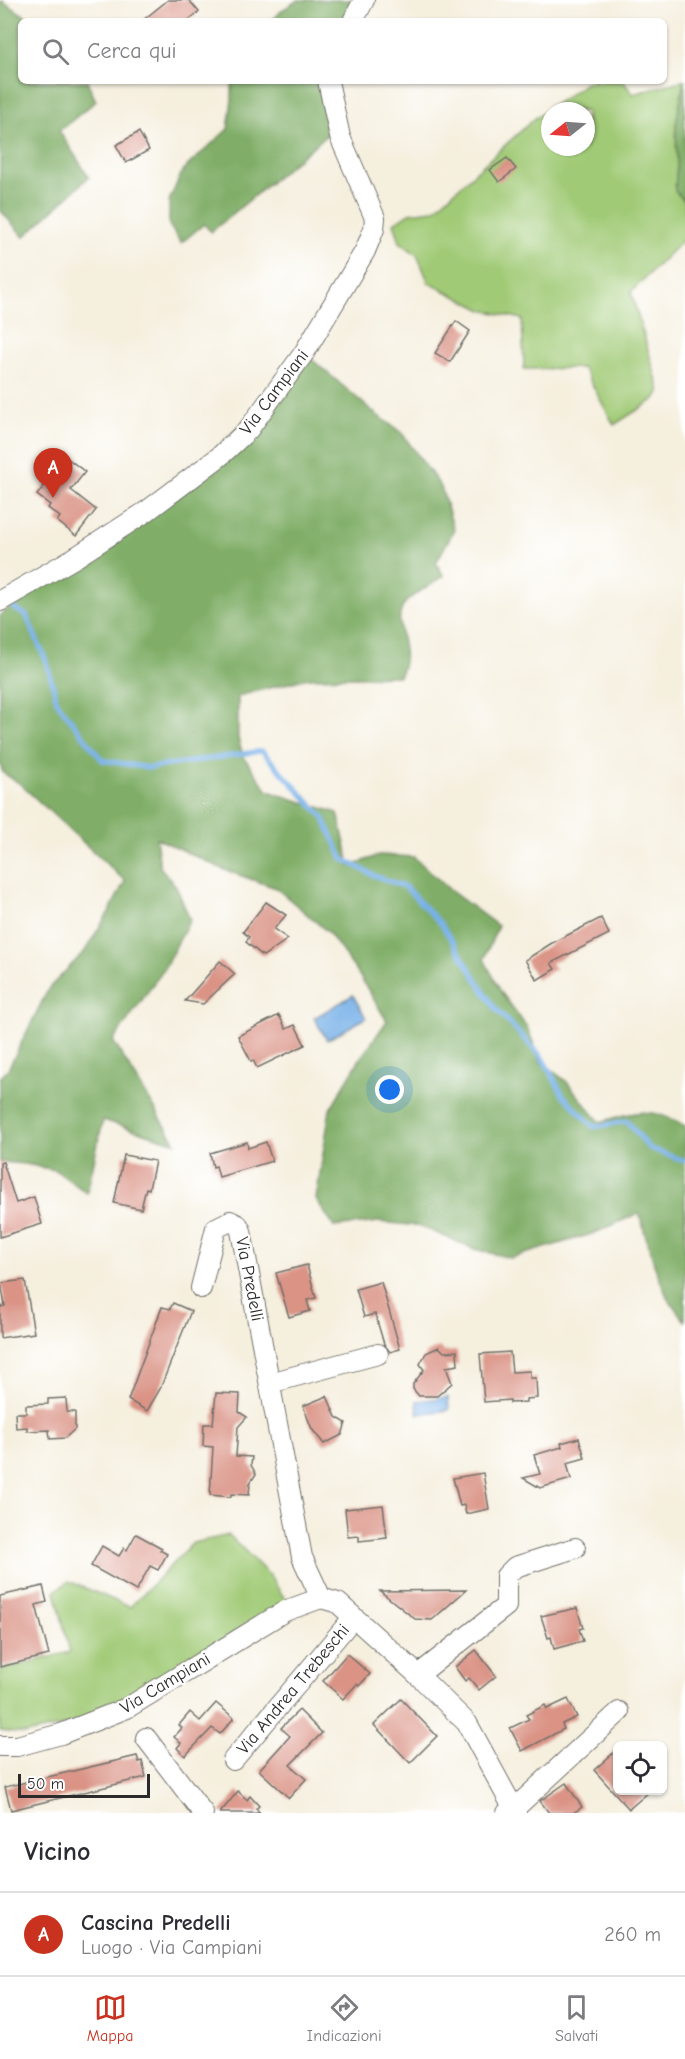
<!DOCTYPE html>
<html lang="it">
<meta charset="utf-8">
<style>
:root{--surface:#fff;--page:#f7f7f7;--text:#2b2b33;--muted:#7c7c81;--line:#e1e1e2;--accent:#c8321e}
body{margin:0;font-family:"Comic Neue",sans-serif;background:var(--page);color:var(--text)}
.controls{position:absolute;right:18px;bottom:18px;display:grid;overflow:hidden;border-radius:9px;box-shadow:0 2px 4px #0004}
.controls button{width:54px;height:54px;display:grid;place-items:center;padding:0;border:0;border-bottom:2px solid var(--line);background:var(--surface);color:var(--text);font:30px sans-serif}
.compass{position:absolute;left:541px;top:102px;width:54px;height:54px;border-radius:50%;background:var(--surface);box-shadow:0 2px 4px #0004;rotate:253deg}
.scale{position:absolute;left:18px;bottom:15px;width:132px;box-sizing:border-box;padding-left:6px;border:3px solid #2b2b2b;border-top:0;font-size:16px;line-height:21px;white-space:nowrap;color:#2b2b2b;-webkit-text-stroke:4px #fff;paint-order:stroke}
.you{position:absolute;left:390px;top:1090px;width:21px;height:21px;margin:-15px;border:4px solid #fff;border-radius:50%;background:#1a73e8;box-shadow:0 0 0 9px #1a73e833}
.badge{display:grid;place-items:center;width:39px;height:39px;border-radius:50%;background:var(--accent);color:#fff;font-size:20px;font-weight:700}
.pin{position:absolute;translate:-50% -50px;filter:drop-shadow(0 2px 3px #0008)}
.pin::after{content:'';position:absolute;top:32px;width:21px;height:18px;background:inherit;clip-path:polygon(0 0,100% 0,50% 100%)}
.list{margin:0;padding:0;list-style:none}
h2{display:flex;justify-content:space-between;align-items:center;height:78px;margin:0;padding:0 24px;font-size:26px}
h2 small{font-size:20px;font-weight:400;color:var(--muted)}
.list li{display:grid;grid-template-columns:39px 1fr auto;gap:18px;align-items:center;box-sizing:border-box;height:84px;padding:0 24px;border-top:2px solid var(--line)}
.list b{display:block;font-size:22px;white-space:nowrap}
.list p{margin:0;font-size:20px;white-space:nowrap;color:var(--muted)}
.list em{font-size:20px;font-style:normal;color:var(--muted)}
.icon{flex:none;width:33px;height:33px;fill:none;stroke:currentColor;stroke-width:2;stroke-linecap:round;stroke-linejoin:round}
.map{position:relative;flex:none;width:685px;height:1813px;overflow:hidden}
.search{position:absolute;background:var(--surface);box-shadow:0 2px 4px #0004;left:18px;right:18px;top:18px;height:66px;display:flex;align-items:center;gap:15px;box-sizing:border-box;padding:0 21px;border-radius:9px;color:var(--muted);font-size:22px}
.sheet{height:162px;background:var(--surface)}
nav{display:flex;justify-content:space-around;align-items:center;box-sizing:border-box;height:84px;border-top:2px solid var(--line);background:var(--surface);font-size:16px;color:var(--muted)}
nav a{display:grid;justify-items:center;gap:3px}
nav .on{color:var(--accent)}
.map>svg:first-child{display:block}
.green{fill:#a0ca76;stroke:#667a50;stroke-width:1.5;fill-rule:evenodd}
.forest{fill:#80ae67;stroke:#566c49;stroke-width:1.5}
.water{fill:#78b1e8;stroke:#526e8a;stroke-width:1.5}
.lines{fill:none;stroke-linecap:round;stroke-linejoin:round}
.stream{stroke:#78b1e8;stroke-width:5}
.building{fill:#da9385}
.minor-casing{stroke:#72706a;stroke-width:22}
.minor{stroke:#fff;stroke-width:20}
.labels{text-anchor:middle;stroke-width:4.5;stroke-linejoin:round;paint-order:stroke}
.street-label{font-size:18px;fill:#2b2b2b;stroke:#fff}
</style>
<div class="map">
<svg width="685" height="1813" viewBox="0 0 685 1813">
<rect width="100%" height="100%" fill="#fff"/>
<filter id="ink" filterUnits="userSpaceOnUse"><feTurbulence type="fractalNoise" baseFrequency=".0167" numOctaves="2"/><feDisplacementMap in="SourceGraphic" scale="12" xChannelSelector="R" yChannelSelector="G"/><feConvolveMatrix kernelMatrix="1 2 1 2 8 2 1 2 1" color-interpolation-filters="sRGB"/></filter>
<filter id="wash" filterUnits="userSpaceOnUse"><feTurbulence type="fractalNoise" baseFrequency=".008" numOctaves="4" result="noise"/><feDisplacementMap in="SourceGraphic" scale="24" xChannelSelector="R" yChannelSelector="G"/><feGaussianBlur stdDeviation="1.35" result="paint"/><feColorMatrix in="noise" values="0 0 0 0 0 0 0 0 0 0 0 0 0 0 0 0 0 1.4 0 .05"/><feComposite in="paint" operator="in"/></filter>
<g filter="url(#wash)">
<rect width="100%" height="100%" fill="#f5efde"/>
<!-- green -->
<g class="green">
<path d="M684,80L676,125L677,164L675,191L685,201V238L631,292L660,391L655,399L614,425L583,368L524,369L522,319L483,310L429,283L417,255L400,242L394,223L409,213L434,210L534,119L589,81H623L633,94ZM550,111H586V147H550Z"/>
<polygon points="229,1535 269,1575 287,1602 132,1698 78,1723 26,1734 0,1731 0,1670 70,1652 55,1591 69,1581 130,1607 193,1543"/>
</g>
<!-- forest -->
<g class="forest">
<polygon points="298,0 357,0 345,21 272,21 282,10"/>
<polygon points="2,1 33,21 21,21 21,81 87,81 96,101 59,131 89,177 24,237 0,210 0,2"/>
<polygon points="684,80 685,80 685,201 675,191 677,164 676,125"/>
<polygon points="232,81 319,81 327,135 211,232 204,224 181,243 169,225 169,201 183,170 228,129 232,99"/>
<path d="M309,357L377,415L401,432L441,487L454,530L436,563L444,576C436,582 410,596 405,603C389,625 415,649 399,676L308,678L238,696V738L243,756L268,791L338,813L350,866L380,855L414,857L451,891L498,926L484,959L501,992L527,1027L541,1062L566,1081L600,1122C637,1112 649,1105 685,1126V1321L668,1299L655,1267L639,1213L595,1233L511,1258L474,1249L420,1226L379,1222L334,1227L316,1199L330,1109L360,1059L387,1021L359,975L329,933L276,888L225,870L156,838L160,867L176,886L190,920L163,970L113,1041L176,1143L103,1120L87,1193L55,1170L25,1164L0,1162V1078L7,1071L49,988L85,951L109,912L125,881L19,783L3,773L0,763V615L42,585L142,523Z"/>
</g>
<!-- water -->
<g class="water">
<polygon points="353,995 366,1018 327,1040 314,1018"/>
<polygon points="448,1397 449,1410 418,1414 417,1401"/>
</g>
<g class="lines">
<!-- stream -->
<polyline class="stream" points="13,608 26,615 47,663 57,702 102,760 149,768 262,751 323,817 343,859 373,875 405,887 441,924 495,1008 541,1056 563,1095 594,1127 627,1121 649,1148 685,1161"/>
</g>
<g id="blocks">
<!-- building -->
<g class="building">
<polygon points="168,0 189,0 199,12 187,21 142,21"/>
<polygon points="139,132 149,150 126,163 116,145"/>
<polygon points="507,158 516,169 499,182 490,170"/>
<polygon points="456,321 470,331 450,362 435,353"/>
<polygon points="66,457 85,472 71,490 96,510 76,536 57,521 60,517 48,508 50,505 37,495"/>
<polygon points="266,902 286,915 274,929 288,939 263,956 246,942 249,937 243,932"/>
<polygon points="601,918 609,934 551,963 555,969 537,980 525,960 552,943"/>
<polygon points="220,961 235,974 203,1004 185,1001"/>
<polygon points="279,1015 286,1029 295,1025 305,1045 257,1068 253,1060 251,1061 238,1036"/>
<polygon points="247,1142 248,1148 266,1142 272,1161 219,1177 216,1166 213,1167 210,1153"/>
<polygon points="124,1155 155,1161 149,1189 146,1188 141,1209 114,1203"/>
<polygon points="3,1162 16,1203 34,1197 42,1224 0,1237 0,1163"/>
<polygon points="307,1265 316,1298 307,1300 310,1311 289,1317 276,1273"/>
<polygon points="25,1280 34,1333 0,1338 0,1307 5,1306 1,1283"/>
<polygon points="381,1282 400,1349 390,1352 384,1344 375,1314 364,1317 356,1289"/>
<polygon points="173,1303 191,1311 160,1389 147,1411 128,1400 162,1307 170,1309"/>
<polygon points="439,1347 444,1352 457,1351 458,1365 446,1367 452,1383 437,1396 419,1396 413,1389 413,1384 424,1370 420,1364 426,1353"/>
<polygon points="510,1352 512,1372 530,1371 530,1378 536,1378 537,1398 526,1399 526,1402 510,1403 510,1400 484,1402 480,1354"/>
<polygon points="216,1393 240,1394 239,1412 247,1417 238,1427 236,1456 252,1457 251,1465 256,1474 250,1483 249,1495 231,1494 231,1497 210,1495 213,1447 203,1446 204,1424 213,1424"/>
<polygon points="327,1396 336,1417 346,1423 342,1435 324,1444 312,1429 303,1406"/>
<polygon points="66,1398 67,1412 75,1412 75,1429 65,1438 50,1439 49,1430 27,1431 27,1427 16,1428 15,1413 26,1413 26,1405 48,1404 48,1399"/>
<polygon points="579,1438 585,1458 567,1463 571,1479 540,1488 523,1478 540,1474 534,1455 562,1447 561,1443"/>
<polygon points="483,1473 489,1509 466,1514 464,1505 460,1506 453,1478"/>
<polygon points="383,1505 387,1538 359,1541 359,1536 348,1537 345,1509"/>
<polygon points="136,1534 162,1548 160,1550 167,1554 158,1570 150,1566 136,1591 91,1566 102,1546 119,1556 124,1548 127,1550"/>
<polygon points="43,1586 47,1602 36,1605 49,1655 0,1667 0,1596"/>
<polygon points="466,1590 432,1620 415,1619 380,1591"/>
<polygon points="577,1608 583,1628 579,1629 583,1641 554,1649 551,1637 548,1638 541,1616"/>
<polygon points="476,1650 496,1676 479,1690 469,1678 465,1681 455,1667"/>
<polygon points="347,1654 370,1674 359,1686 357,1684 343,1699 323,1681"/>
<polygon points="401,1699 437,1736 410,1763 374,1725"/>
<polygon points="568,1699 577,1717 562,1724 564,1729 522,1751 510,1728 529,1719 526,1715 545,1705 547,1709"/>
<polygon points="216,1703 234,1718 220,1734 212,1728 185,1756 177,1748 181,1743 174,1737 182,1728 179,1725 190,1712 200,1721"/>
<polygon points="299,1710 322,1733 290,1765 306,1779 289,1798 259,1770 290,1736 281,1728"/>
<polygon points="618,1749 618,1791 650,1791 629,1809 594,1770"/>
<polygon points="137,1756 139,1762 142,1761 146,1777 11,1810 5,1787"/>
<polygon points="566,1783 582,1807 573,1813 549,1813 540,1801"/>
<polygon points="238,1791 247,1800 250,1796 259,1806 256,1809 260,1813 220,1813"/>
</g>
</g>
</g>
<g filter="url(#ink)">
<use href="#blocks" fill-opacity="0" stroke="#72706a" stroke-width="1.5"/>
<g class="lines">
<defs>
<g id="minor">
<polyline points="353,21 364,0"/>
<polyline points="0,601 76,557 147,511 219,457 248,430 304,353 365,251 374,229 375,218 340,137 328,81"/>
<polyline points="201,1288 216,1228 230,1221 238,1225 241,1231 302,1557 321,1598"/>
<polyline points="270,1383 378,1354"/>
<polyline points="321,1598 338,1603 418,1675 467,1723 516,1813"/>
<polyline points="418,1675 506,1606 506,1576 515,1567 575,1548"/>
<polyline points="146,1738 203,1813"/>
<polyline points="0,1746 17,1746 61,1734 127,1708 285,1611 321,1598"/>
<polyline points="233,1760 353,1618"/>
<polyline points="507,1813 514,1809 619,1712"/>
</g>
</defs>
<!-- minor casing -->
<use href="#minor" class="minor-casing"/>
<!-- minor -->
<use href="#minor" class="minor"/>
</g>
</g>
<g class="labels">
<!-- street labels -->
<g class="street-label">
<text transform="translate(274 392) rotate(-53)" y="6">Via Campiani</text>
<text transform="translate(250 1279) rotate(79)" y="6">Via Predelli</text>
<text transform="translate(165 1683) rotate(-31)" y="6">Via Campiani</text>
<text transform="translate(293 1689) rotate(-50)" y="6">Via Andrea Trebeschi</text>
</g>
</g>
</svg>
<div class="controls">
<button><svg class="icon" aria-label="locate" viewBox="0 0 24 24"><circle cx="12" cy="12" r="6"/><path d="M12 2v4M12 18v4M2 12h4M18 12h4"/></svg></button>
</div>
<svg class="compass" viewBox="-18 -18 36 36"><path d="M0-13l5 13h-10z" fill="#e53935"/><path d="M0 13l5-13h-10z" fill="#7c7c81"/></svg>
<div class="scale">50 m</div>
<div class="you"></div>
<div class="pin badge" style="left:53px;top:498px">A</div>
<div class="search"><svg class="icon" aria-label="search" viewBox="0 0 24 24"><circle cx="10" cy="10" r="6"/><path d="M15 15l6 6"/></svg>Cerca qui</div>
</div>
<section class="sheet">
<h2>Vicino<small></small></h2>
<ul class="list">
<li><span class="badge">A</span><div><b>Cascina Predelli</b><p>Luogo · Via Campiani</p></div><em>260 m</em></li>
</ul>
</section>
<nav>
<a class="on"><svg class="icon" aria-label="map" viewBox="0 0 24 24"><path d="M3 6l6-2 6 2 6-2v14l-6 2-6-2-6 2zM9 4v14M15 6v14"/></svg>Mappa</a>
<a><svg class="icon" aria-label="directions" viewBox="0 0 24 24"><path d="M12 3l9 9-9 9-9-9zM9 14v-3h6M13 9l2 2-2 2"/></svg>Indicazioni</a>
<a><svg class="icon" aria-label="saved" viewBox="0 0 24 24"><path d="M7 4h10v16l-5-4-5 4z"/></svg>Salvati</a>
</nav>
